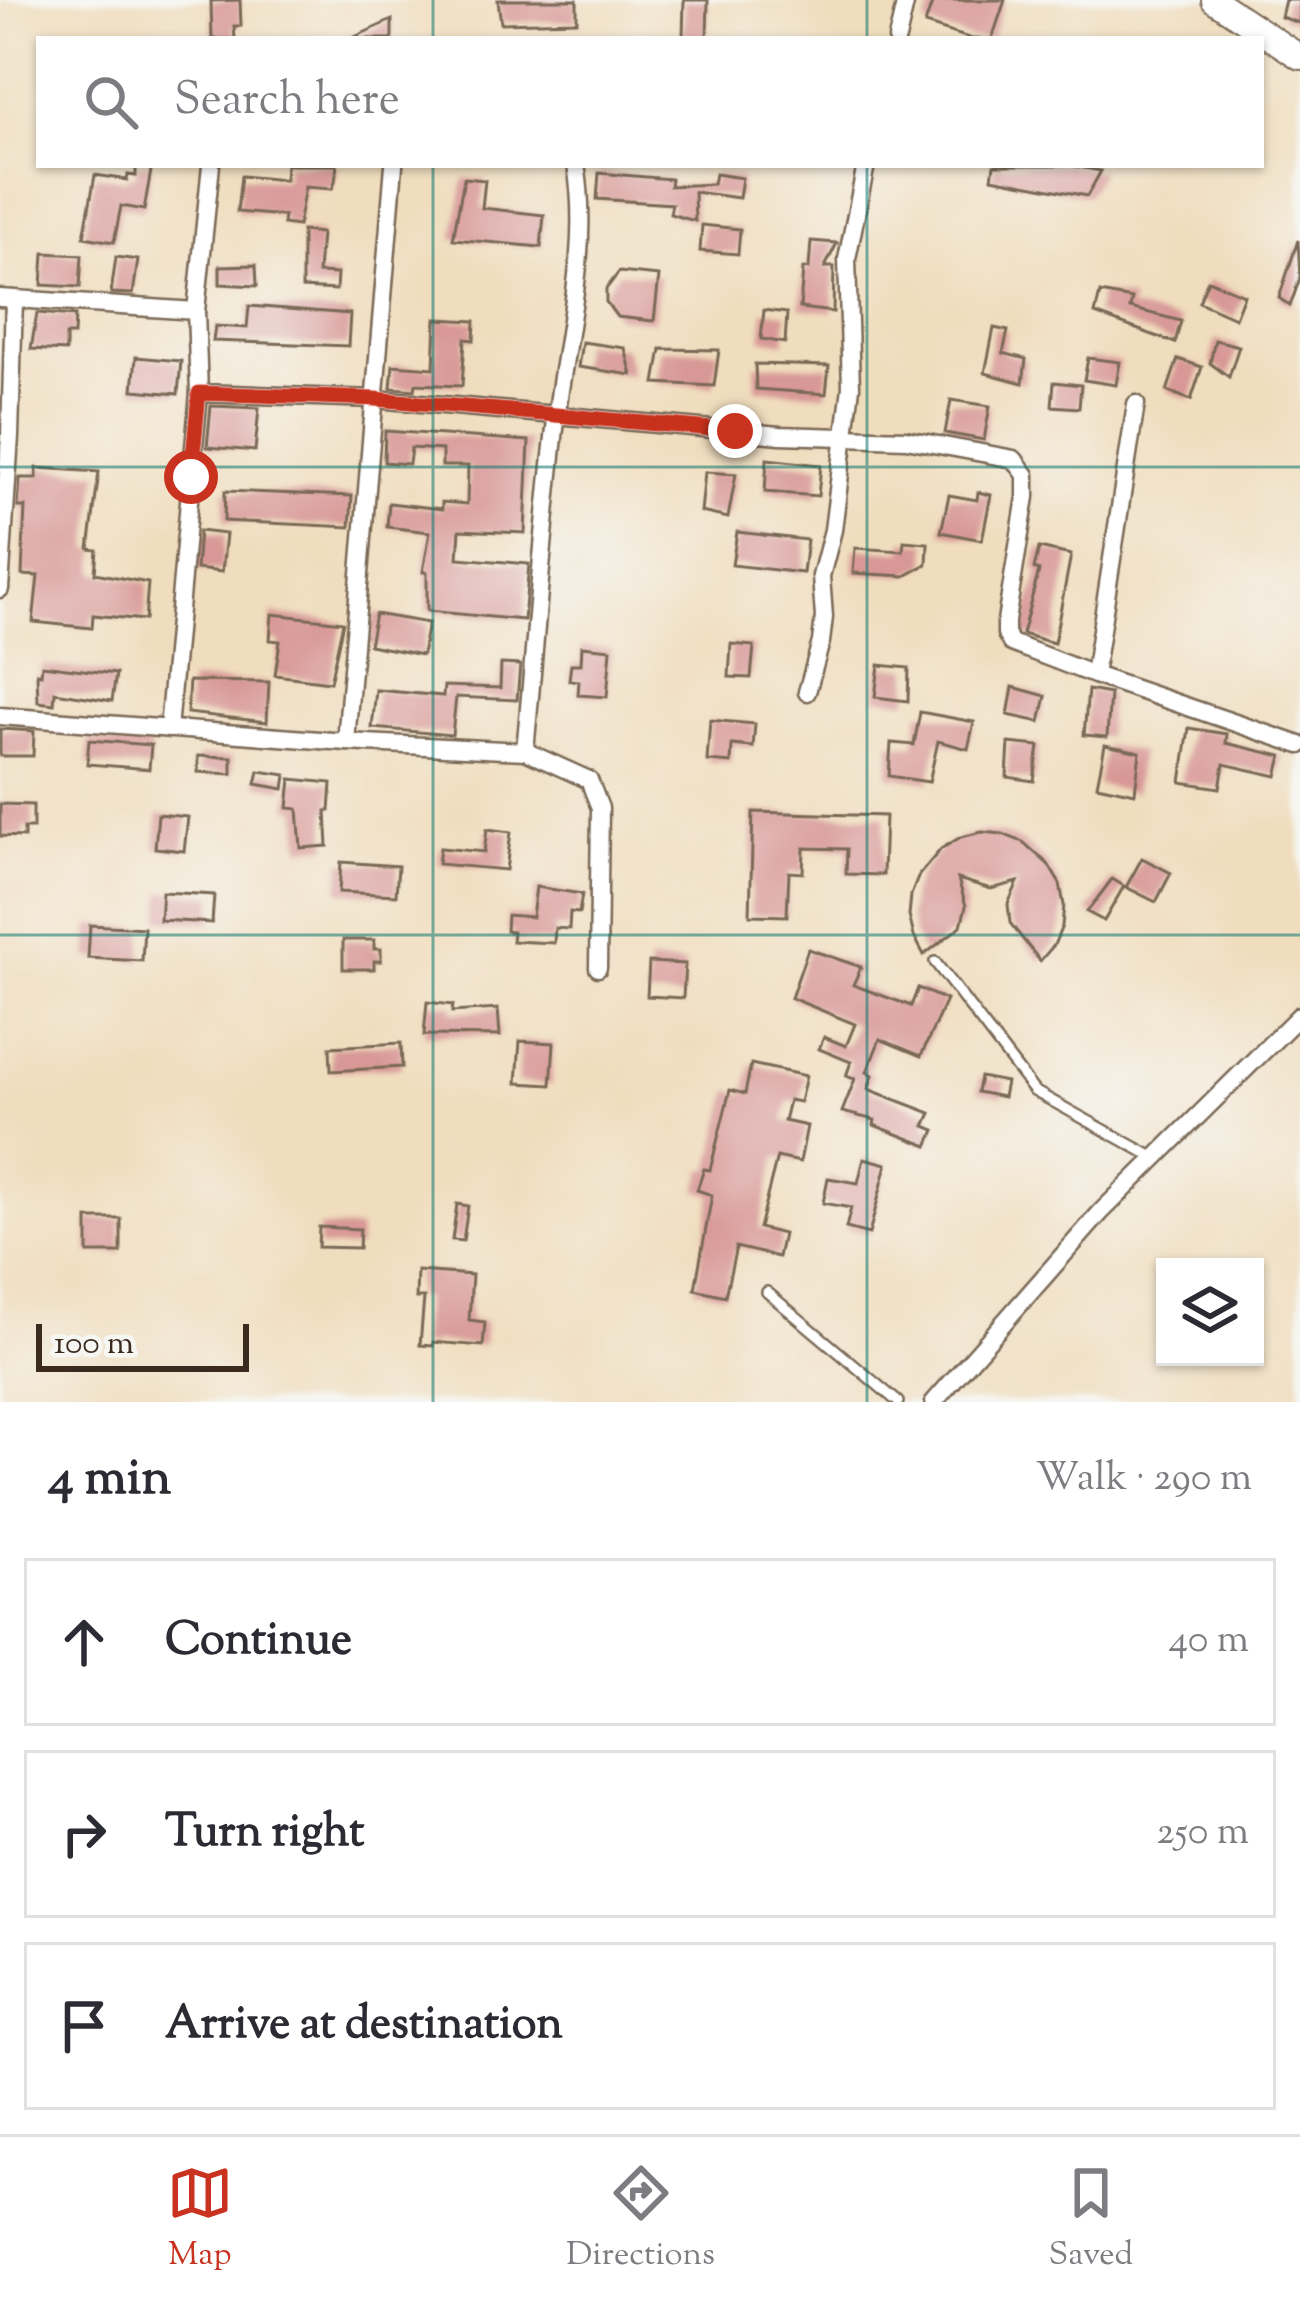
<!DOCTYPE html>
<meta charset="utf-8">
<style>
:root{--surface:#fff;--page:#f2f2f3;--text:#2b2b33;--muted:#7c7c81;--line:#e1e1e2;--accent:#c8321e}
body{margin:0;font-family:"Sorts Mill Goudy",serif;background:var(--page);color:var(--text)}
.controls{position:absolute;right:36px;bottom:36px;display:grid;overflow:hidden;border-radius:0px;box-shadow:0 3px 9px #0004}
.controls button{width:108px;height:108px;display:grid;place-items:center;padding:0;border:0;border-bottom:3px solid var(--line);background:var(--surface);color:var(--text);font:60px sans-serif}
.scale{position:absolute;left:36px;bottom:30px;width:213px;box-sizing:border-box;padding-left:12px;border:6px solid #3b2a1e;border-top:0;font-size:33px;line-height:42px;white-space:nowrap;color:#3b2a1e;-webkit-text-stroke:9px #f6f6f2;paint-order:stroke}
.stop{position:absolute;width:36px;height:36px;margin:-27px;border:9px solid #c8321e;border-radius:50%;background:#fff}
.stop.end{background:#c8321e;border-color:#fff;box-shadow:0 3px 12px #0008}
.list{margin:0;padding:0;list-style:none}
h2{display:flex;justify-content:space-between;align-items:center;height:156px;margin:0;padding:0 48px;font-size:51px}
h2 small{font-size:39px;font-weight:400;color:var(--muted)}
.list li{display:grid;grid-template-columns:78px 1fr auto;gap:36px;align-items:center;box-sizing:border-box;height:168px;margin:0 24px 24px;padding:0 24px;border:3px solid var(--line);border-radius:0px}
.list b{display:block;font-size:45px;white-space:nowrap}
.list em{font-size:39px;font-style:normal;color:var(--muted)}
.icon{flex:none;width:66px;height:66px;fill:none;stroke:currentColor;stroke-width:2;stroke-linecap:round;stroke-linejoin:round}
.map{position:relative;flex:none;width:1300px;height:1402px;overflow:hidden}
.search{position:absolute;background:var(--surface);box-shadow:0 3px 9px #0004;left:36px;right:36px;top:36px;height:132px;display:flex;align-items:center;gap:30px;box-sizing:border-box;padding:0 42px;border-radius:0px;color:var(--muted);font-size:45px}
.sheet{height:732px;background:var(--surface)}
nav{display:flex;justify-content:space-around;align-items:center;box-sizing:border-box;height:168px;border-top:3px solid var(--line);background:var(--surface);font-size:33px;color:var(--muted)}
nav a{display:grid;justify-items:center;gap:6px}
nav .on{color:var(--accent)}
.map>svg:first-child{display:block}
.building{fill:#d89896}
.lines{fill:none;stroke-linecap:round;stroke-linejoin:round}
.lane-casing{stroke:#7a6956;stroke-width:14}
.street-casing{stroke:#7a6956;stroke-width:21}
.secondary-casing{stroke:#7a6956;stroke-width:28}
.lane{stroke:#fff;stroke-width:9}
.street{stroke:#fff;stroke-width:16}
.secondary{stroke:#fff;stroke-width:24}
.route{stroke:#c8321e;stroke-width:15}
.grid{fill:none;stroke:#0f766e;stroke-width:3;stroke-opacity:0.55}
</style>
<div class="map">
<svg width="1300" height="1402" viewBox="0 0 1300 1402">
<rect width="100%" height="100%" fill="#f6f6f2"/>
<filter id="ink" filterUnits="userSpaceOnUse"><feTurbulence type="fractalNoise" baseFrequency=".00833" numOctaves="2"/><feDisplacementMap in="SourceGraphic" scale="24" xChannelSelector="R" yChannelSelector="G"/><feConvolveMatrix kernelMatrix="1 2 1 2 8 2 1 2 1" color-interpolation-filters="sRGB"/></filter>
<filter id="wash" filterUnits="userSpaceOnUse"><feTurbulence type="fractalNoise" baseFrequency=".004" numOctaves="4" result="noise"/><feDisplacementMap in="SourceGraphic" scale="48" xChannelSelector="R" yChannelSelector="G"/><feGaussianBlur stdDeviation="2.7" result="paint"/><feColorMatrix in="noise" values="0 0 0 0 0 0 0 0 0 0 0 0 0 0 0 0 0 1.4 0 .05"/><feComposite in="paint" operator="in"/></filter>
<g filter="url(#wash)">
<rect width="100%" height="100%" fill="#f0ddbe"/>
<g id="blocks">
<!-- building -->
<g class="building">
<polygon points="240,0 241,26 234,26 235,39 212,39 211,1"/>
<polygon points="498,0 577,0 577,21 501,23"/>
<polygon points="684,0 708,0 707,37 683,37"/>
<polygon points="933,0 1005,0 992,39 972,39 925,24"/>
<polygon points="1285,0 1300,0 1299,23 1281,17"/>
<polygon points="392,20 392,39 350,39"/>
<polygon points="136,165 152,165 144,210 121,206 114,242 84,237 95,175 127,180 128,175 136,176"/>
<polygon points="286,165 337,165 335,182 332,189 305,187 298,226 283,224 284,216 237,212 241,176 285,180"/>
<polygon points="994,165 1068,165 1101,171 1087,196 992,178"/>
<polygon points="599,173 671,179 670,186 713,184 715,174 742,178 739,198 694,192 695,221 670,214 672,204 597,199"/>
<polygon points="464,178 485,180 482,208 544,215 541,247 453,239"/>
<polygon points="702,225 740,229 738,254 700,251"/>
<polygon points="302,231 321,233 318,273 337,274 336,290 302,288"/>
<polygon points="1298,240 1300,278 1290,306 1279,298"/>
<polygon points="811,241 837,243 825,267 834,267 833,312 800,308 803,269 809,268"/>
<polygon points="44,253 82,255 80,287 42,285"/>
<polygon points="116,257 138,260 133,294 111,293"/>
<polygon points="256,265 257,286 220,284 220,266"/>
<polygon points="619,272 659,276 654,321 617,317 606,302 606,289"/>
<polygon points="1208,280 1244,295 1235,318 1199,302"/>
<polygon points="1100,293 1132,299 1130,308 1181,321 1175,343 1095,314"/>
<polygon points="249,306 350,314 348,346 213,341 215,326 247,328"/>
<polygon points="764,310 787,313 785,343 761,339"/>
<polygon points="37,313 75,316 74,335 66,335 66,351 31,349"/>
<polygon points="436,319 475,321 474,340 465,339 462,386 416,384 415,390 391,388 393,365 434,368"/>
<polygon points="994,328 1008,331 1003,353 1026,359 1023,383 985,373"/>
<polygon points="1215,340 1239,346 1229,377 1210,363"/>
<polygon points="582,342 625,348 632,375 578,367"/>
<polygon points="661,349 719,350 714,386 655,383"/>
<polygon points="136,357 181,361 178,394 133,390"/>
<polygon points="1088,358 1120,362 1116,385 1084,380"/>
<polygon points="1178,359 1202,367 1191,400 1167,391"/>
<polygon points="755,364 829,366 826,394 756,389"/>
<polygon points="1054,382 1081,385 1079,408 1052,406"/>
<polygon points="951,400 990,406 984,440 945,433"/>
<polygon points="211,406 259,408 255,451 207,447"/>
<polygon points="385,431 529,441 525,533 460,530 458,558 529,564 524,620 427,611 427,572 423,572 430,532 387,527 389,503 442,509 442,502 467,504 468,466 442,466 442,450 411,448 409,464 384,462"/>
<polygon points="767,459 821,465 818,496 765,492"/>
<polygon points="37,468 99,472 89,549 97,550 95,573 148,583 145,620 93,615 92,628 33,622 38,576 22,575 25,507 18,507 20,478 37,478"/>
<polygon points="705,472 736,474 728,518 701,512"/>
<polygon points="225,491 352,496 350,527 224,521"/>
<polygon points="978,492 991,495 982,540 941,532 949,495 977,500"/>
<polygon points="199,531 226,534 222,572 196,569"/>
<polygon points="737,532 807,540 803,573 732,565"/>
<polygon points="904,541 928,543 927,564 905,576 853,573 855,548 903,551"/>
<polygon points="1039,548 1071,555 1054,643 1022,634 1039,571 1034,569"/>
<polygon points="272,614 343,622 330,682 275,675 280,641 270,640"/>
<polygon points="375,614 428,623 422,655 369,645"/>
<polygon points="731,644 754,646 751,678 729,677"/>
<polygon points="582,646 611,649 607,697 578,695 579,681 569,680 571,664 581,664"/>
<polygon points="501,664 520,665 517,700 456,697 452,735 372,728 376,690 443,696 444,686 500,688"/>
<polygon points="42,665 116,674 112,701 55,692 54,704 38,702 37,673 41,674"/>
<polygon points="879,665 909,668 908,701 875,697"/>
<polygon points="189,681 269,682 267,722 187,713"/>
<polygon points="1013,687 1046,696 1040,722 1008,715"/>
<polygon points="1088,690 1110,694 1107,737 1084,735"/>
<polygon points="920,712 974,722 968,749 938,741 929,782 889,776 891,743 914,745"/>
<polygon points="710,720 755,724 753,747 732,745 731,763 707,761"/>
<polygon points="1189,728 1227,734 1226,743 1282,756 1277,776 1224,764 1220,788 1181,782"/>
<polygon points="0,729 34,731 33,756 0,756"/>
<polygon points="89,740 151,745 149,769 87,764"/>
<polygon points="1009,743 1039,746 1034,781 1007,777"/>
<polygon points="1105,745 1140,752 1135,793 1097,785"/>
<polygon points="198,756 232,757 232,774 198,772"/>
<polygon points="259,771 286,775 284,789 256,784"/>
<polygon points="291,779 332,783 330,811 326,811 328,846 301,848 298,809 288,808"/>
<polygon points="0,804 33,805 33,828 24,828 24,837 0,836"/>
<polygon points="753,812 885,816 883,875 846,874 847,849 804,848 803,873 789,872 787,916 750,915"/>
<polygon points="158,814 188,817 184,851 155,848"/>
<polygon points="487,829 511,832 506,870 438,864 440,848 484,852"/>
<polygon points="982,832 1003,834 1023,842 1048,864 1060,884 1064,905 1062,926 1054,945 1040,961 1010,923 1008,904 1018,882 991,889 958,879 966,906 961,926 924,955 914,936 909,916 911,895 919,875 941,849 961,837"/>
<polygon points="1142,858 1171,873 1156,902 1126,887"/>
<polygon points="341,862 398,866 396,895 339,892"/>
<polygon points="1112,879 1124,886 1104,921 1087,912"/>
<polygon points="536,887 582,894 579,913 570,912 569,929 555,928 554,943 512,941 513,932 506,931 507,915 532,917"/>
<polygon points="162,892 214,895 212,923 160,920"/>
<polygon points="90,925 144,928 142,961 88,958"/>
<polygon points="343,940 374,940 374,949 381,949 381,961 374,961 374,969 343,969"/>
<polygon points="808,949 861,967 853,985 911,1006 918,988 946,1000 921,1056 880,1039 867,1072 873,1075 868,1089 931,1113 925,1126 935,1130 928,1146 874,1125 875,1120 842,1112 855,1079 846,1076 851,1062 819,1049 824,1037 846,1046 855,1024 791,998"/>
<polygon points="649,962 685,964 683,998 647,996"/>
<polygon points="427,1002 453,1005 452,1012 498,1009 500,1036 424,1035"/>
<polygon points="520,1041 554,1043 551,1085 517,1083"/>
<polygon points="401,1043 402,1067 331,1071 330,1047"/>
<polygon points="751,1064 806,1076 800,1102 789,1100 784,1121 807,1126 800,1162 777,1157 759,1228 783,1234 778,1257 736,1247 725,1296 695,1289 712,1195 697,1190 704,1169 710,1170 730,1090 745,1094"/>
<polygon points="980,1077 1006,1082 1003,1097 977,1092"/>
<polygon points="864,1158 887,1164 869,1234 846,1228 851,1208 823,1203 828,1178 858,1183"/>
<polygon points="457,1204 468,1206 463,1241 452,1240"/>
<rect x="88" y="1219" width="33" height="34"/>
<polygon points="319,1227 360,1229 359,1248 318,1247"/>
<polygon points="417,1271 472,1275 469,1320 485,1322 483,1346 433,1342 433,1346 420,1345 424,1298 416,1298"/>
</g>
</g>
</g>
<g filter="url(#ink)">
<use href="#blocks" fill-opacity="0" stroke="#7a6956" stroke-width="3"/>
<g class="lines">
<defs>
<g id="lane">
<polyline points="935,962 1034,1091 1155,1158"/>
<polyline points="767,1292 898,1402"/>
</g>
<g id="street">
<polyline points="897,39 906,0"/>
<polyline points="211,165 196,311 199,393 376,399 780,435 906,439 1014,459 1026,475 1026,497 1006,621 1006,634 1011,643 1094,675 1300,745"/>
<polyline points="0,298 196,311"/>
<polyline points="0,589 10,436 14,299"/>
<polyline points="1094,675 1136,404"/>
<polyline points="807,692 821,642 824,617 821,576 833,530 851,387 847,259 866,165"/>
<path d="M0,716L346,742L525,751C536,638 543,524 557,412C567,332 590,245 576,165"/>
<polyline points="168,729 199,393"/>
<polyline points="346,742 394,165"/>
<polyline points="525,751 589,780 600,808 598,968"/>
<polyline points="934,1402 1101,1212 1300,1015"/>
</g>
<polyline id="secondary" points="1214,0 1300,57"/>
</defs>
<!-- lane casing -->
<use href="#lane" class="lane-casing"/>
<!-- street casing -->
<use href="#street" class="street-casing"/>
<!-- secondary casing -->
<use href="#secondary" class="secondary-casing"/>
<!-- lane -->
<use href="#lane" class="lane"/>
<!-- street -->
<use href="#street" class="street"/>
<!-- secondary -->
<use href="#secondary" class="secondary"/>
</g>
</g>
<g class="lines" filter="url(#ink)">
<!-- route -->
<polyline class="route" points="191,477 199,393 376,399 735,431"/>
</g>
<!-- grid -->
<path class="grid" d="M433,0V39M867,0V39M433,165V1402M867,165V1402M0,467H1300M0,935H1300"/>
</svg>
<div class="controls">
<button><svg class="icon" aria-label="layers" viewBox="0 0 24 24"><path d="M12 4l9 5-9 5-9-5zM3 14l9 5 9-5"/></svg></button>
</div>
<div class="scale">100 m</div>
<div class="stop" style="left:191px;top:477px"></div>
<div class="stop end" style="left:735px;top:431px"></div>
<div class="search"><svg class="icon" aria-label="search" viewBox="0 0 24 24"><circle cx="10" cy="10" r="6"/><path d="M15 15l6 6"/></svg>Search here</div>
</div>
<section class="sheet">
<h2>4 min<small>Walk · 290 m</small></h2>
<ul class="list">
<li><svg class="icon" aria-label="ahead" viewBox="0 0 24 24"><path d="M12 20V5M6 11l6-6 6 6"/></svg><div><b>Continue</b></div><em>40 m</em></li>
<li><svg class="icon" aria-label="right" viewBox="0 0 24 24"><path d="M7 20v-9h11M14 6l5 5-5 5"/></svg><div><b>Turn right</b></div><em>250 m</em></li>
<li><svg class="icon" aria-label="arrive" viewBox="0 0 24 24"><path d="M6 21V4h12l-3 4 3 4H6"/></svg><div><b>Arrive at destination</b></div></li>
</ul>
</section>
<nav>
<a class="on"><svg class="icon" aria-label="map" viewBox="0 0 24 24"><path d="M3 6l6-2 6 2 6-2v14l-6 2-6-2-6 2zM9 4v14M15 6v14"/></svg>Map</a>
<a><svg class="icon" aria-label="directions" viewBox="0 0 24 24"><path d="M12 3l9 9-9 9-9-9zM9 14v-3h6M13 9l2 2-2 2"/></svg>Directions</a>
<a><svg class="icon" aria-label="saved" viewBox="0 0 24 24"><path d="M7 4h10v16l-5-4-5 4z"/></svg>Saved</a>
</nav>
